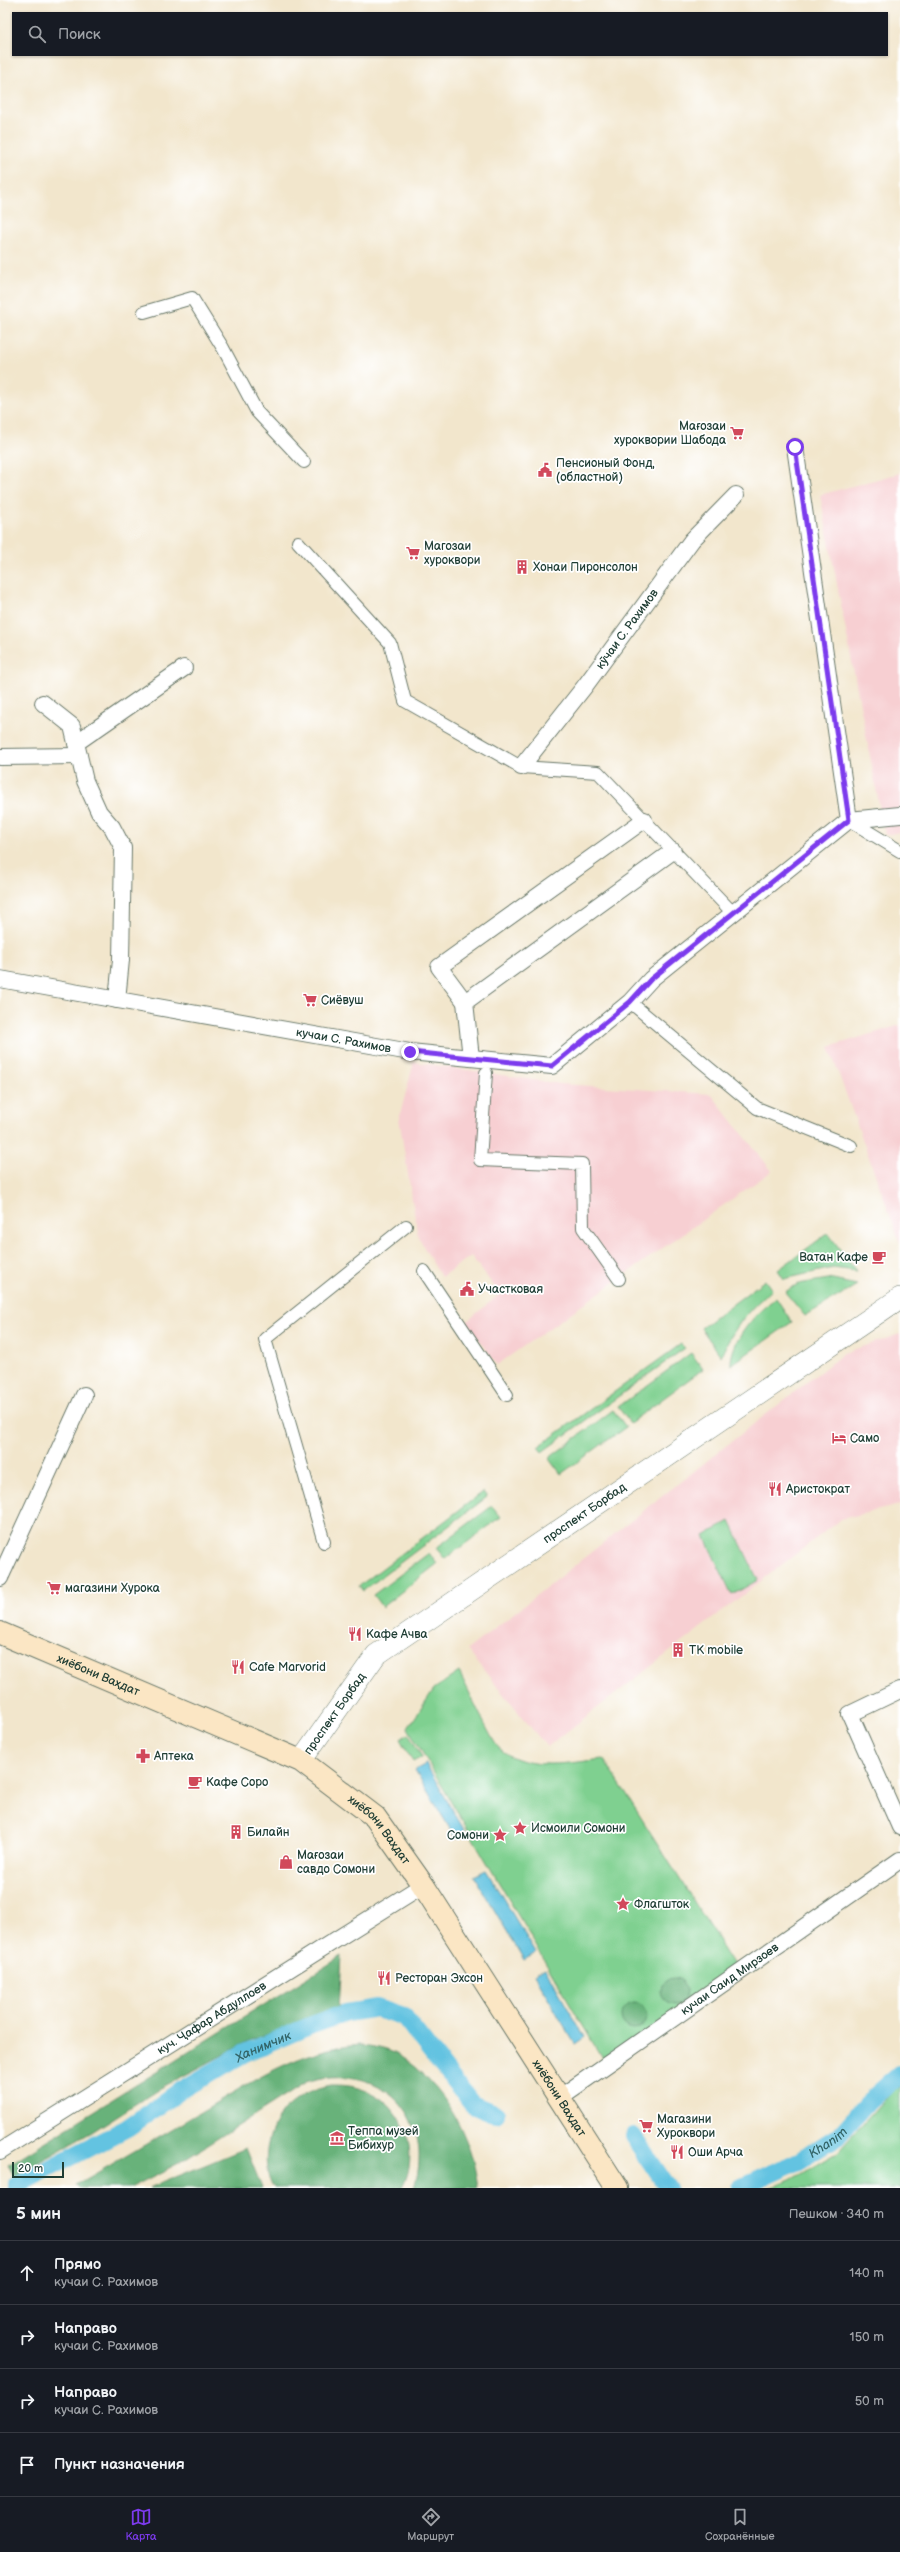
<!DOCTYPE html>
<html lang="ru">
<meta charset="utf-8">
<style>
:root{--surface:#171b24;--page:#20242c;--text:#f1f3f6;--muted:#9ea1a6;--line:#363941;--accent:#7c3aed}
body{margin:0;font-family:"Balsamiq Sans",sans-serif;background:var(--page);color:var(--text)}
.scale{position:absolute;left:12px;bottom:10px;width:52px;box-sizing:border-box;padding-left:4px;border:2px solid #1f3d34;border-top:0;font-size:11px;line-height:14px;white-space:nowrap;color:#1f3d34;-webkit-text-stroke:3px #fff;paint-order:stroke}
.stop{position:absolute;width:12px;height:12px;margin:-9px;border:3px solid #7c3aed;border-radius:50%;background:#fff}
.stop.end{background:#7c3aed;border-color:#fff;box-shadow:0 1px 4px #0008}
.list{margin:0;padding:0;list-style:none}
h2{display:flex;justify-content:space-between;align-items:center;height:52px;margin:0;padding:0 16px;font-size:17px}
h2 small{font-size:13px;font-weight:400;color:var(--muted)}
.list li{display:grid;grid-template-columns:26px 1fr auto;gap:12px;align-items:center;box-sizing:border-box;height:64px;padding:0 16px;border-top:1px solid var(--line)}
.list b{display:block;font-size:15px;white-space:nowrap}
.list p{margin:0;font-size:13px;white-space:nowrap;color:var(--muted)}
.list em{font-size:13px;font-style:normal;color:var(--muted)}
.icon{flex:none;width:22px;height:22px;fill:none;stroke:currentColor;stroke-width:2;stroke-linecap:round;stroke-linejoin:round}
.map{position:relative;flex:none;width:900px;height:2188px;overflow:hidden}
.search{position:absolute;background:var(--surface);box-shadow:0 1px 3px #0004;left:12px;right:12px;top:12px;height:44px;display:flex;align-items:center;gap:10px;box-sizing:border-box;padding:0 14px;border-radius:0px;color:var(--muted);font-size:15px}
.sheet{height:308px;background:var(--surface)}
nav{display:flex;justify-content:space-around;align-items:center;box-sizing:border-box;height:56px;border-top:1px solid var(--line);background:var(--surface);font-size:11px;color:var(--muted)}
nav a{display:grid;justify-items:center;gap:2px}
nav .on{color:var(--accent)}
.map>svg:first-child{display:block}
.built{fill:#f7cfd2}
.green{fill:#7fd090;stroke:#4f8662}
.forest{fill:#67b27a;stroke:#437857}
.water{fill:#63c3e1;stroke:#41808a}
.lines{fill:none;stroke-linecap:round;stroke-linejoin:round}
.canal{stroke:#63c3e1;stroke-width:18}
.pedestrian-casing{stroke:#697869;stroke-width:14}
.minor-casing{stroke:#697869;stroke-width:18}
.tertiary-casing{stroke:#697869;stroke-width:22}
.secondary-casing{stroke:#697869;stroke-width:24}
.pedestrian{stroke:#fff;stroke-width:12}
.minor{stroke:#fff;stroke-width:16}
.tertiary{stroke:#fff;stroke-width:21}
.secondary{stroke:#fbe6c4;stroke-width:22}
.route{stroke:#7c3aed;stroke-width:5}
.labels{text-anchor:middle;stroke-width:3.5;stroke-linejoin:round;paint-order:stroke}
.poi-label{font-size:12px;fill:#1f3d34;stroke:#fff;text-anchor:start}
.street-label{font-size:12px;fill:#1f3d34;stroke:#fff}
.water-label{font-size:13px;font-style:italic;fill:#336568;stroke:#fff}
</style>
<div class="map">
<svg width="900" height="2188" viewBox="0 0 900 2188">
<rect width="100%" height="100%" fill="#fff"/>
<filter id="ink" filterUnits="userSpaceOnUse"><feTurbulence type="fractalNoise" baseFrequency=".025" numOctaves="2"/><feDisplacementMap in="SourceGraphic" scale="8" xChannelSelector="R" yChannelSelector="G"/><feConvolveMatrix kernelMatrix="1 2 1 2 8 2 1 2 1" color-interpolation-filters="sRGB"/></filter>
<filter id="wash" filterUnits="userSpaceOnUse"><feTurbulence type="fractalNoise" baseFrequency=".012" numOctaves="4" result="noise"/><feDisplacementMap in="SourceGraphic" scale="16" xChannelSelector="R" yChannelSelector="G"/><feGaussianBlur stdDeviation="0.9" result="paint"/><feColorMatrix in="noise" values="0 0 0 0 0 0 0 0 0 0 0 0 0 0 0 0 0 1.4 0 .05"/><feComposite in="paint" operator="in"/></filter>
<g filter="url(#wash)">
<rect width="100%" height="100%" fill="#f2e6cc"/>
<!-- built -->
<g class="built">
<polygon points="900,473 900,832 885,835 820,495"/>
<polygon points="900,1025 900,1243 829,1047"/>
<polygon points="414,1062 561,1084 711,1094 772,1171 497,1365 466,1322 500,1294 471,1256 441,1277 418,1237 399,1118"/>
<polygon points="900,1334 900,1505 841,1519 547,1747 467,1650 844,1353"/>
</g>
<!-- green -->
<g class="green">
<polygon points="828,1233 856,1271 833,1268 784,1279 778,1270"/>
<polygon points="828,1279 857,1285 805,1316 785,1292 798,1284"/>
<path d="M765,1280L772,1290C749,1308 733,1329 721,1356L701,1328Z"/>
<path d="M776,1298L792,1322L731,1365C730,1341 757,1311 776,1298Z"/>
<polygon points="681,1344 685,1348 542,1452 538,1447"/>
<polygon points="691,1353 703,1369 630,1423 618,1407"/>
<polygon points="613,1410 626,1427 561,1474 549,1458"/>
<polygon points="483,1492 487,1497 363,1591 359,1586"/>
<polygon points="492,1506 501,1517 445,1559 436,1548"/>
<polygon points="730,1521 758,1580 732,1595 704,1536"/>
<polygon points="429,1553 437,1564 382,1607 373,1595"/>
<path d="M459,1672C467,1686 491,1741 499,1748C526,1773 572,1762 604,1759L736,1968L606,2065L408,1728L434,1689Z"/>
<polygon points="409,1734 422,1757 413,1762 400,1739"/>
<polygon points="900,2086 900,2188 769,2188 793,2179 837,2153 890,2094"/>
</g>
<!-- forest -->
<g class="forest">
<polygon points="342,1956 339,2009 251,2040 157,2090 92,2132 14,2176 8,2165"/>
<circle cx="674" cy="1991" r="13"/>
<circle cx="634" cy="2016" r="13"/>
<path d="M359,2044C372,2047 386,2048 398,2055C443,2083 472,2136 478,2188H414C437,2114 379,2059 306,2082L179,2163L130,2188H79L76,2185C117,2161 157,2138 197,2114C248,2084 299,2049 359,2044Z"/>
<path d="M331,2085C345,2085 357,2086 370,2092C406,2107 420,2155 402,2188H274C257,2162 270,2117 295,2100C306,2091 318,2088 331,2085Z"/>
<polygon points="246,2148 262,2188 149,2188"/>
</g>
<!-- water -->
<g class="water">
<polygon points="426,1764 466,1833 456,1839 415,1770"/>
<polygon points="486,1870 536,1953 524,1960 474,1876"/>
<polygon points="545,1968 585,2037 575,2044 534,1975"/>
</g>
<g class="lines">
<!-- canal -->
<g class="canal">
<polyline points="633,2136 668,2188"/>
<path id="s1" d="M17,2188V2185L127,2128L180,2091L245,2053L312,2025L346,2013L377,2008L404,2017L472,2104L496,2114"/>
<path id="s2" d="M740,2188L799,2161L838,2136L868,2102L900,2074"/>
</g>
</g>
</g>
<g filter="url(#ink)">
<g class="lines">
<defs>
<g id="pedestrian">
<polyline points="144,312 192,298 223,348 257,412 304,462"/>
<polyline points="298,542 390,643 405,701 521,767 598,772 733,913"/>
<polyline points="849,820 900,851"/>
<polyline points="630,1002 757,1108 851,1146"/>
<polyline points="486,1073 480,1160 582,1164 583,1228 619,1279"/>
<polyline points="424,1271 507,1395"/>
<polyline points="324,1542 265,1339 406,1226"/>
</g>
<g id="minor">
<polyline points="43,703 72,726 85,781 99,812 112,827 123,848 121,960 117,1000"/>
<polyline points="76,743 184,668"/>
<polyline points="0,757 79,756"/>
<path id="s3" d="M521,767L585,686L692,540L736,495"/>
<polyline points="849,820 900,815"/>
<path id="s4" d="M0,979L410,1052L552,1066L630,1002L651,979L849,820L795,447"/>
<polyline points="465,1002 439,967 644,820"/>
<polyline points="471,1058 465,1002 673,851"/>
<polyline points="0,1578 84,1395"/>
<polyline points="900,1690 850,1714 900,1827"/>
<path id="s5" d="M559,2098L900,1860"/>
<path id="s6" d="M0,2151L423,1885"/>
</g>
<g id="tertiary">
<path id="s7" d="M301,1761L376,1655L900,1298"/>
</g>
<g id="secondary">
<path id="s8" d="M0,1633L301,1761L375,1817L423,1885L617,2188"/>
</g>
</defs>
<!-- pedestrian casing -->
<use href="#pedestrian" class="pedestrian-casing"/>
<!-- minor casing -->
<use href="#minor" class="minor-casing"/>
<!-- tertiary casing -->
<use href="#tertiary" class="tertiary-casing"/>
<!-- secondary casing -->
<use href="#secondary" class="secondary-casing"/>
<!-- pedestrian -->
<use href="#pedestrian" class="pedestrian"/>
<!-- minor -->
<use href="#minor" class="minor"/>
<!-- tertiary -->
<use href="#tertiary" class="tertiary"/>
<!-- secondary -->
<use href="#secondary" class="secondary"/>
</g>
</g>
<g class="lines" filter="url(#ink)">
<!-- route -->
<polyline class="route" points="410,1052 552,1066 630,1002 651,979 849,820 795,447"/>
</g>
<!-- icons -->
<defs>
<symbol id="supermarket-bare" viewBox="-9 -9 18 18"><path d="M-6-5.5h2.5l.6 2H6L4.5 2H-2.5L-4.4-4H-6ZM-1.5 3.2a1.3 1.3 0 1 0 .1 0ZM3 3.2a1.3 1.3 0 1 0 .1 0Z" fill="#d1495b" stroke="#fff" stroke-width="2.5" paint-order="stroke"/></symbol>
<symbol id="civic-bare" viewBox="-9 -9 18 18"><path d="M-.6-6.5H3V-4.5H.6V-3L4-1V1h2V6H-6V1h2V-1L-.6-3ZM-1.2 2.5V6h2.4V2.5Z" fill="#d1495b" stroke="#fff" stroke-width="2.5" paint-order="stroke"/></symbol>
<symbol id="building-bare" viewBox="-9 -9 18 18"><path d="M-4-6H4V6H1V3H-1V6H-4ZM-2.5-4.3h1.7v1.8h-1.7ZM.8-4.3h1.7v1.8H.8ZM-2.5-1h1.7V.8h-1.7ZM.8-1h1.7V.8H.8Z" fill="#d1495b" stroke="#fff" stroke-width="2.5" paint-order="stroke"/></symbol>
<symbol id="cafe-bare" viewBox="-9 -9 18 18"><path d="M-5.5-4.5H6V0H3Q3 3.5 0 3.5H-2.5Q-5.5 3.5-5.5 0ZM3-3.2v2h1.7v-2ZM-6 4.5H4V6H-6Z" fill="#d1495b" stroke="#fff" stroke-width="2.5" paint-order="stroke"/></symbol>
<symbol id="hotel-bare" viewBox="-9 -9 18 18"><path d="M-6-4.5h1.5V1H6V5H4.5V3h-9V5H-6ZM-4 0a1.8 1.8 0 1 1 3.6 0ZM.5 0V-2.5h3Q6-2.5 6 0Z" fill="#d1495b" stroke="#fff" stroke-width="2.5" paint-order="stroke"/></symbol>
<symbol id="restaurant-bare" viewBox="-9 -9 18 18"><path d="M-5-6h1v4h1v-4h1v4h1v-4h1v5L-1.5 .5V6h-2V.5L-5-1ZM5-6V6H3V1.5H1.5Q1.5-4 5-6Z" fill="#d1495b" stroke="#fff" stroke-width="2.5" paint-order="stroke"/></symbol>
<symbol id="pharmacy-bare" viewBox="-9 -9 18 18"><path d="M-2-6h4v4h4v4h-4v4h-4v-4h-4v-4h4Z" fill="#d1495b" stroke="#fff" stroke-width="2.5" paint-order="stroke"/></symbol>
<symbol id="sight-bare" viewBox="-9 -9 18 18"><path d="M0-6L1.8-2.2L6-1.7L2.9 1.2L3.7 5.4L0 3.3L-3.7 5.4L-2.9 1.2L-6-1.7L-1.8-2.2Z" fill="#d1495b" stroke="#fff" stroke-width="2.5" paint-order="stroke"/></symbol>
<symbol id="shop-bare" viewBox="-9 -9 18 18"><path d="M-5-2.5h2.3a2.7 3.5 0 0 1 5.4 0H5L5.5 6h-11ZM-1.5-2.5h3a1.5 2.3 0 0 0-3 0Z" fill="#d1495b" stroke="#fff" stroke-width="2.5" paint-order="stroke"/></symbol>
<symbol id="museum-bare" viewBox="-9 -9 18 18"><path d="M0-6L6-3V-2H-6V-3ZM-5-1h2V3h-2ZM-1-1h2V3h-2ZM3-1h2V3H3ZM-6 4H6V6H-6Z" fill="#d1495b" stroke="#fff" stroke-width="2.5" paint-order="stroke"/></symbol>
</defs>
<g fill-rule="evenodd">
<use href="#supermarket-bare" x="727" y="423" width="20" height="20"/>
<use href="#civic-bare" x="535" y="460" width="20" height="20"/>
<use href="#supermarket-bare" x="403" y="543" width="20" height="20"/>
<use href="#building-bare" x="512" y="557" width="20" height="20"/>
<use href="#supermarket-bare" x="300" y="990" width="20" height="20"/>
<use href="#cafe-bare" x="869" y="1247" width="20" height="20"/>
<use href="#civic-bare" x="457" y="1279" width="20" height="20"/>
<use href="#hotel-bare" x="829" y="1428" width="20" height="20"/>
<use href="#restaurant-bare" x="765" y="1479" width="20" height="20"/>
<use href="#supermarket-bare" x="44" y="1578" width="20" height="20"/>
<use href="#restaurant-bare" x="345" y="1624" width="20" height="20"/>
<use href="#building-bare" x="668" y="1640" width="20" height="20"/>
<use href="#restaurant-bare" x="228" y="1657" width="20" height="20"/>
<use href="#pharmacy-bare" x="133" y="1746" width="20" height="20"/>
<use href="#cafe-bare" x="185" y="1772" width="20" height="20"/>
<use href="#sight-bare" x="510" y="1818" width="20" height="20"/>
<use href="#building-bare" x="226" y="1822" width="20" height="20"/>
<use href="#sight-bare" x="490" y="1825" width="20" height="20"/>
<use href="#shop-bare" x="276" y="1852" width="20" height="20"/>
<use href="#sight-bare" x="613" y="1894" width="20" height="20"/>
<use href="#restaurant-bare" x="374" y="1968" width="20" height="20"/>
<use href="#supermarket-bare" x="636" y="2116" width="20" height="20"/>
<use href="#museum-bare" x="327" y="2128" width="20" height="20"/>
<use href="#restaurant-bare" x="667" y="2142" width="20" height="20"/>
</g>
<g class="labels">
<!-- poi labels -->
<g class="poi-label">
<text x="726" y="430" text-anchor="end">Мағозаи<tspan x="726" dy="14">хуроквории Шабода</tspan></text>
<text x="556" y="467">Пенсионый Фонд,<tspan x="556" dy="14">(областной)</tspan></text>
<text x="424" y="550">Магозаи<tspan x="424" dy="14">хуроквори</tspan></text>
<text x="533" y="571">Хонаи Пиронсолон</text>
<text x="321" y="1004">Сиёвуш</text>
<text x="868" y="1261" text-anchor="end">Ватан Кафе</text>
<text x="478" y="1293">Участковая</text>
<text x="850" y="1442">Само</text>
<text x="786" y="1493">Аристократ</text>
<text x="65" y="1592">магазини Хурока</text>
<text x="366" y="1638">Кафе Ачва</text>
<text x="689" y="1654">TK mobile</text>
<text x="249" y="1671">Cafe Marvorid</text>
<text x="154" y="1760">Аптека</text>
<text x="206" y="1786">Кафе Соро</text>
<text x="531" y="1832">Исмоили Сомони</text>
<text x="247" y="1836">Билайн</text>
<text x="489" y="1839" text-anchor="end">Сомони</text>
<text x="297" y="1859">Мағозаи<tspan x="297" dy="14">савдо Сомони</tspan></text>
<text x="634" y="1908">Флагшток</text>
<text x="395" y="1982">Ресторан Эхсон</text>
<text x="657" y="2123">Магазини<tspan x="657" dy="14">Хуроквори</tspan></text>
<text x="348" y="2135">Теппа музей<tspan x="348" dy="14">Бибихур</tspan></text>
<text x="688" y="2156">Оши Арча</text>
</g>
<!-- street labels -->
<g class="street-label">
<text dy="4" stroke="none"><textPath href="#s3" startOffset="174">кӯчаи С. Рахимов</textPath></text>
<text dy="4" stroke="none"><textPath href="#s4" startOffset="349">кучаи С. Рахимов</textPath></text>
<text dy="4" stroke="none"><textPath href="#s7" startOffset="382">проспект Борбад</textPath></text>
<text dy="4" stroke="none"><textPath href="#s8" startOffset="107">хиёбони Ваҳдат</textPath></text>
<text dy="4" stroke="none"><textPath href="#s7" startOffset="58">проспект Борбад</textPath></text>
<text dy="4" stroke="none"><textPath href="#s8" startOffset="432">хиёбони Ваҳдат</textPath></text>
<text dy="4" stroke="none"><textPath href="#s5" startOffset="208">кучаи Саид Мирзоев</textPath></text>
<text dy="4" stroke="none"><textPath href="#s6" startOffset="250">куч. Ҷафар Абдуллоев</textPath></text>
<text dy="4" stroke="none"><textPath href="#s8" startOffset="756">хиёбони Ваҳдат</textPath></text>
</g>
<!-- water labels -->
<g class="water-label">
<text dy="5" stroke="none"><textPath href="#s1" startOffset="286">Ханимчик</textPath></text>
<text dy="5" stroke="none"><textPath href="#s2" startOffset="99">Khanim</textPath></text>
</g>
</g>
</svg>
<div class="scale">20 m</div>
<div class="stop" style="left:795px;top:447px"></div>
<div class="stop end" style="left:410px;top:1052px"></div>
<div class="search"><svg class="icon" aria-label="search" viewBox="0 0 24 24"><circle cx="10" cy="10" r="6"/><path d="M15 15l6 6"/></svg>Поиск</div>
</div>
<section class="sheet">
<h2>5 мин<small>Пешком · 340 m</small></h2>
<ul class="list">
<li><svg class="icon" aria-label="ahead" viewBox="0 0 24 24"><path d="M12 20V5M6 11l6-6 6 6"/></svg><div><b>Прямо</b><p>кучаи С. Рахимов</p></div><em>140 m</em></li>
<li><svg class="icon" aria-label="right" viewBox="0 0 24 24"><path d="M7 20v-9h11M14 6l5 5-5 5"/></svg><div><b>Направо</b><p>кучаи С. Рахимов</p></div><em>150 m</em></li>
<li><svg class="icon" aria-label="right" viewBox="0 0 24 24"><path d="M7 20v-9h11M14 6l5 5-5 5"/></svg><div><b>Направо</b><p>кучаи С. Рахимов</p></div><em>50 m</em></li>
<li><svg class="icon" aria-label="arrive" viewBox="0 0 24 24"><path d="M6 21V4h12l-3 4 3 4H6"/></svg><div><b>Пункт назначения</b></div></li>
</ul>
</section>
<nav>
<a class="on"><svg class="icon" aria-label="map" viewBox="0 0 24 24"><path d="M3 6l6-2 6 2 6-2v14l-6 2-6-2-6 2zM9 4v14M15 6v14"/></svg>Карта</a>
<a><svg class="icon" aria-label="directions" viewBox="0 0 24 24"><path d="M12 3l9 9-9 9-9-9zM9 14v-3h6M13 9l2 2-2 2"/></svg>Маршрут</a>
<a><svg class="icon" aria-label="saved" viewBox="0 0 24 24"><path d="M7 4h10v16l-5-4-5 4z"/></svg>Сохранённые</a>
</nav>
